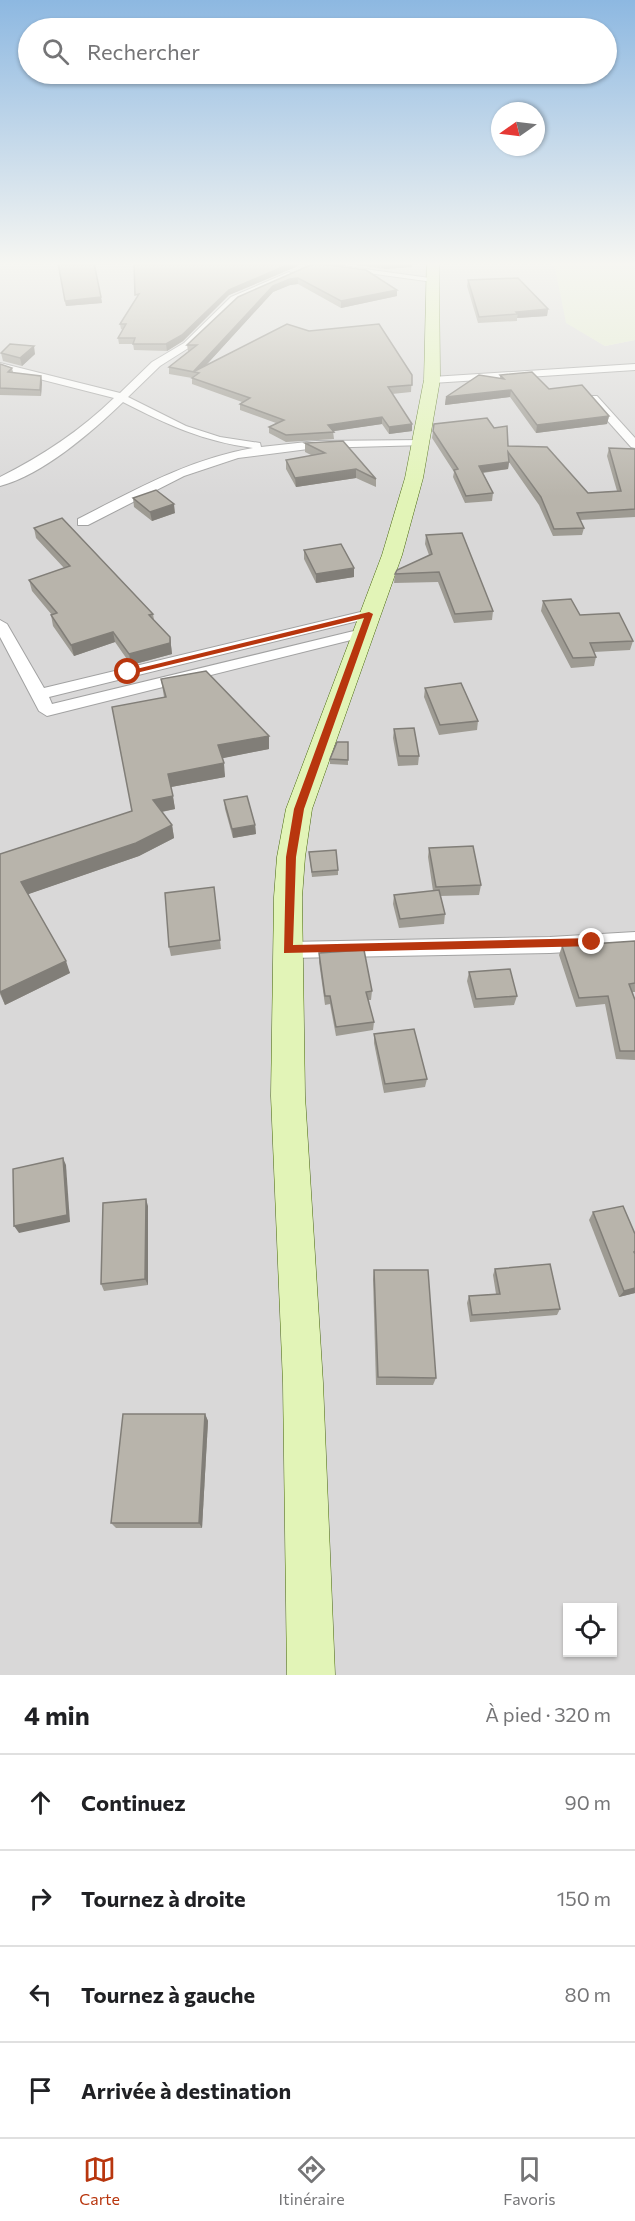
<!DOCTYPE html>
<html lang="fr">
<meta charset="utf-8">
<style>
:root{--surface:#fff;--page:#f6f6f6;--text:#202124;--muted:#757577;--line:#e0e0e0;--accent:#b8360e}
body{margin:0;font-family:Commissioner,sans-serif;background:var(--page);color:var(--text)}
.controls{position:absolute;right:18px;bottom:18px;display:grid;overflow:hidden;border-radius:0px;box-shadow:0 2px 4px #0004}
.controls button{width:54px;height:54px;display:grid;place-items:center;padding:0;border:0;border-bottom:2px solid var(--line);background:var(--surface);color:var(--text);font:30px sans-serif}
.compass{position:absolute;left:491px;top:102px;width:54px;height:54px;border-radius:50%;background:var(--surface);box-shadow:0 2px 4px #0004;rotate:256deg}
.stop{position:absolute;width:18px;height:18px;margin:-14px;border:4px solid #b8360e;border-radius:50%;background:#fff}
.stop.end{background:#b8360e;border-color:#fff;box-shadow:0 2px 6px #0008}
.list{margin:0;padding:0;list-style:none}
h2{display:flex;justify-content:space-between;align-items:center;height:78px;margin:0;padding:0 24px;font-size:26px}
h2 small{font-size:20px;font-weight:400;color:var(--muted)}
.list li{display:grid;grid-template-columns:39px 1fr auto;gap:18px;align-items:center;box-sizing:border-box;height:96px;padding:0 24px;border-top:2px solid var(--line)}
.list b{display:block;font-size:22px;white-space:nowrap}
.list em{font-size:20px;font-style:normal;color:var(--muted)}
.icon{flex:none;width:33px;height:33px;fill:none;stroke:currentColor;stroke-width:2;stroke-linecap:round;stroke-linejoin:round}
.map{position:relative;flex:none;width:635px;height:1675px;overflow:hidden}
.search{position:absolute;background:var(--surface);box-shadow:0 2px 4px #0004;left:18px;right:18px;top:18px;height:66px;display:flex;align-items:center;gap:15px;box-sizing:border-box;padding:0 21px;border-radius:33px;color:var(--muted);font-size:22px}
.sheet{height:462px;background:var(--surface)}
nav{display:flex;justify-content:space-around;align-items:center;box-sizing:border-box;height:84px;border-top:2px solid var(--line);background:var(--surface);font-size:16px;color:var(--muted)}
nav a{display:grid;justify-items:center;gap:3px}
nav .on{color:var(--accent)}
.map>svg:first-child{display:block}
.residential{fill:#d9d8d8;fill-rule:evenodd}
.farmland{fill:#e1eacd}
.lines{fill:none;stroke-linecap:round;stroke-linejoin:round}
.street-casing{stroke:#a2a2a2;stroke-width:2}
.secondary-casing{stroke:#48680c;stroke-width:1}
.street{fill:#fff;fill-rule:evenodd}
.secondary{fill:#e2f4b7;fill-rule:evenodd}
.wall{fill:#9e9b93}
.shaded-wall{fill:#817e78}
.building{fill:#b8b4ab;stroke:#817e78;stroke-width:1.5}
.route{fill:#b8360e}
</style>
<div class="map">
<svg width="635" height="1675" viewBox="0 0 635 1675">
<rect width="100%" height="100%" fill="#ecebe1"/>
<!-- residential -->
<path class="residential" d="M0,263H554L567,323L605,346L635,340V1675H0ZM568,1608H612V1652H568Z"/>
<!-- farmland -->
<polygon class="farmland" points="554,263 635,263 635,340 605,346 566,323"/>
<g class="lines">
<defs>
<g id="street">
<polygon points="296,263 321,263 437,279 433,282"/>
<path d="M289,272L293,275L292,277L237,301L190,347L160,366L128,397L186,426L220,437L260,443L261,447L316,441L422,440L428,443L426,445L316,448L238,458L184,476L88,525H78V519C135,490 189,459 253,448C202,441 168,425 123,402C92,432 42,475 0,486V477C42,456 80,431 114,398L0,369V363L120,393L152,362L184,343L231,297Z"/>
<polygon points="635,364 635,370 432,383 427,380 432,377"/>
<polygon points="589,396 597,396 635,438 635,448 631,447 589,400"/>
<polygon points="369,610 374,611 374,617 49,697 52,704 362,629 369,633 367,636 47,716 39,711 0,637 0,620 7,624 44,688"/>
<polygon points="635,932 635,948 550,953 288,958 281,956 278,950 281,944 288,942 550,937"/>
</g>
<polygon id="secondary" points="427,263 439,263 440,380 423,478 402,555 312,809 305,857 302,897 305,1096 323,1383 335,1675 287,1675 283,1383 271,1096 274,897 277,857 286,809 382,555 405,478 424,380"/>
</defs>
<!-- street casing -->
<use href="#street" class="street-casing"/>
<!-- secondary casing -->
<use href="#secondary" class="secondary-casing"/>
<!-- street -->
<use href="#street" class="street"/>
<!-- secondary -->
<use href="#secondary" class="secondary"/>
</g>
<!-- wall -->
<g class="wall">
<polygon points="29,263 132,263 94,265 102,303 66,306 58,263 29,265"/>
<polygon points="315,263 397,296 341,308 298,284 290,285 273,292 206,365 412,375 411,392 392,394 412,431 389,434 382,424 333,431 334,439 286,442 269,433 269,427 276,423 240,410 240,404 242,402 192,384 192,378 169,374 169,367 189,351 188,351 187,345"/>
<polygon points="338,263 412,263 412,267 384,269"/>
<polygon points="298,266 229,295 183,341 167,351 134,350 133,344 119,344 118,338 123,330 121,329 120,324 136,299"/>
<polygon points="468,280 548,309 547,316 517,318 517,321 478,323 467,286"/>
<polygon points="1,353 35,354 22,366 3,361"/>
<polygon points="0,364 12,368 13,372 42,382 41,396 0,395"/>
<polygon points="500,375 549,389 609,416 607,424 536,433 510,397 445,405 446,397 500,379"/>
<polygon points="433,431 508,446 588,493 617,491 607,456 609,448 635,449 635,517 580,520 584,528 582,535 553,536 539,505 509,462 508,469 483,473 493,493 492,501 465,503 453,477 454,472 432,438"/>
<polygon points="305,443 376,479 376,487 356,478 296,487 286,469 286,460 313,456 305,452"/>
<polygon points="133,498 175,513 152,521 134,507"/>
<polygon points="34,528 153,614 154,620 170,637 172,654 131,665 115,642 74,656 53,626 51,615 52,615 32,591 29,580 64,568 36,538"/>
<polygon points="426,535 493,611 492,620 454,623 438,582 394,583 395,574 429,555 425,544"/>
<polygon points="304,550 354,577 316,583 304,559"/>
<polygon points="543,601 580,615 633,641 630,650 594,652 596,657 594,666 571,668 541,611"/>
<polygon points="161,679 269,749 222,758 225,777 171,787 175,809 162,812 172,825 174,838 139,856 28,894 70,973 5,1005 0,994 0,854 132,811 164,697"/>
<polygon points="425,688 478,721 477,730 439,735 424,697"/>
<polygon points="394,729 419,756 418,765 398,766 393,738"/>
<polygon points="348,742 348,765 330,764 330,759"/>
<polygon points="224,800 255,825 256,834 233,838 225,809"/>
<polygon points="429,848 481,885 479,895 440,896 445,914 444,924 399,928 393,904 394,895 433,891 428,857"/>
<polygon points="309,852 338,870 338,875 312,877"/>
<polygon points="214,887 221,949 171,956 169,947"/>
<polygon points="635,941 635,992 632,992 635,1000 635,1060 616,1059 605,1004 576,1007 559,955 562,946"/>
<polygon points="319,953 372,991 371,1000 368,1000 374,1022 373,1030 336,1036 330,1004 325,1005 319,962"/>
<polygon points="469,972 517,996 514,1005 474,1008 467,981"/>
<polygon points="374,1034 427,1079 425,1087 384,1093 374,1043"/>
<polygon points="148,1206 148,1285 104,1291 101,1284"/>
<polygon points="593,1212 635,1293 619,1297 589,1220"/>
<polygon points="495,1269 560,1309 557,1315 470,1322 467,1303 469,1296 496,1294 493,1275"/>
<polygon points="374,1270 436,1378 433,1385 376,1385 373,1279"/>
<polygon points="205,1414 208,1421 202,1528 116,1528 111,1523"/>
</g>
<!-- shaded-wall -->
<g class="shaded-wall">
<polygon points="29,263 58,263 29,265"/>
<polygon points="292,263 298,263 298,266 229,295 183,341 167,351 166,344 229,290"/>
<polygon points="393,263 412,263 412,267 384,269 384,264"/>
<polygon points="298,278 298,284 290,285 273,292 199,373 193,372 273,286 290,279"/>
<polygon points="397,290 397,296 341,308 341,301"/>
<polygon points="101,297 102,303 66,306 65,301"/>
<polygon points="548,309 547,316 517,318 518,314 516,312"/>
<polygon points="34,346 35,354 22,366 20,358"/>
<polygon points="41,376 42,382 41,396 40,390"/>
<polygon points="511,390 510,397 445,405 446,397"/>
<polygon points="609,416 607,424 536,433 537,425"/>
<polygon points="382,417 382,424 328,432 328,425"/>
<polygon points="412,424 412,431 389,434 389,427"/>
<polygon points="509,462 508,469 478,473 479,466"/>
<polygon points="356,469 356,478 296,487 295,478"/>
<polygon points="174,504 175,513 152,521 150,512"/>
<polygon points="354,568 354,577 316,583 316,574"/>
<polygon points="113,632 115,642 74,656 71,645"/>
<polygon points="170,637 172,654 131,665 129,654"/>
<polygon points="269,736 269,749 219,759 218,745"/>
<polygon points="224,763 225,777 171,787 168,774"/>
<polygon points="173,796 175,809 155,813 153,800"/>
<polygon points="172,825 174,838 139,856 26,895 21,882"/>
<polygon points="255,825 256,834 233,838 232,829"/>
<polygon points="66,961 70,973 5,1005 0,992"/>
<polygon points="63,1158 66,1165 70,1222 19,1233 14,1226"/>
<polygon points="146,1199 148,1206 148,1285 145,1279"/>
<polygon points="635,1288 635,1293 619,1297 624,1291"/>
<polygon points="205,1414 208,1421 202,1528 199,1523"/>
</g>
<!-- building -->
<g class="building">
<polygon points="58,263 94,263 101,297 65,301"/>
<polygon points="134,263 292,263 229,290 182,335 166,344 133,344 135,338 118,338 126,324 120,324 139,294 135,295"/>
<polygon points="315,263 366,270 397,290 341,301 298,278 290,279 273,286 193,372 287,324 309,331 379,324 412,375 412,385 388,387 412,424 389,427 382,417 328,425 334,432 286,435 269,427 284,420 240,404 250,398 192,378 199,373 169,367 197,345 187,345 238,297"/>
<polygon points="518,278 548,309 516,312 518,314 479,317 468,280"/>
<polygon points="10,344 34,346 20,358 1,353"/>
<polygon points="0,364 12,368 8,372 41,376 40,390 0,388"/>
<polygon points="532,372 549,389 582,385 609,416 537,425 511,390 446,397 479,375 504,379 500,375"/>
<polygon points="487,418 494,428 507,426 508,446 547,447 588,493 621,491 609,448 635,449 635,509 577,513 584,528 554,529 541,497 508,452 509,462 479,466 493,493 466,496 454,470 458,469 433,431 434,424"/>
<polygon points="343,441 376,479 356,469 295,478 286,460 325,453 305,443"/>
<polygon points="156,490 174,504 150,512 133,498"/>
<polygon points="62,518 153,614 149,615 170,637 170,643 129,654 113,632 71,645 51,615 57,613 29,580 70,566 34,528"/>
<polygon points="462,533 493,611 455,614 439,572 395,574 397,570 432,554 426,535"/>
<polygon points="341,544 354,568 316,574 304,550"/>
<polygon points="571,599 580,615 619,613 633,641 590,643 596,657 573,658 543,601"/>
<polygon points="206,671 269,736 218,745 224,763 168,774 173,796 153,800 172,825 136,843 21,882 66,961 0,992 0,854 132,811 112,707 166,697 161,679"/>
<polygon points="461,683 478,721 440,725 425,688"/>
<polygon points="414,728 419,756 399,756 394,729"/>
<polygon points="337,742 348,742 348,760 330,759"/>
<polygon points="247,796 255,825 232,829 224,800"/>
<polygon points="473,846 481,885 436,887 429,848"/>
<polygon points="336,850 338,870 312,872 309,852"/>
<polygon points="214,887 220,940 169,947 165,893"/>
<polygon points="439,890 445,914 400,919 394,895"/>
<polygon points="635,941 635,983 629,984 635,1000 635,1051 620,1051 608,996 579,998 562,946"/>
<polygon points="364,950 372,991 366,992 374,1022 336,1027 330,996 325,996 319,953"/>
<polygon points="510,969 517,996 476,999 469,972"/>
<polygon points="414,1029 427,1079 385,1084 374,1034"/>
<polygon points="63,1158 67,1215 14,1226 13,1169"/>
<polygon points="146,1199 145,1279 101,1284 103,1203"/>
<polygon points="623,1206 635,1234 635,1251 634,1252 635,1254 635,1288 624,1291 593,1212"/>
<polygon points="550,1264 560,1309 472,1315 469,1296 500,1294 495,1269"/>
<polygon points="374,1270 428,1270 436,1378 378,1377"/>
<polygon points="123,1414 205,1414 199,1523 111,1523"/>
</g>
<!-- sky -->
<linearGradient id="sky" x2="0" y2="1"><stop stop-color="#8db8e1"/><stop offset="0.53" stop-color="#f6f6f2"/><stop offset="1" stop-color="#f6f6f2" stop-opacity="0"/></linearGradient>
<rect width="635" height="497" fill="url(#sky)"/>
<!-- route -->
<polygon class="route" points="369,612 373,614 304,809 296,857 293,945 592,938 598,942 596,946 284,953 286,857 294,809 364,618 128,675 124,672"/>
</svg>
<div class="controls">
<button><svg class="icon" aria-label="locate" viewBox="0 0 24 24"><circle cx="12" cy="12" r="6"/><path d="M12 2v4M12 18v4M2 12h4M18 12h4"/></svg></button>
</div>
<svg class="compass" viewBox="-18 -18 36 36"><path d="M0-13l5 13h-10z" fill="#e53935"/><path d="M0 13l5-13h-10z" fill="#757577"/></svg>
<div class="stop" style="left:128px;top:672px"></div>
<div class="stop end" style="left:592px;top:942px"></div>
<div class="search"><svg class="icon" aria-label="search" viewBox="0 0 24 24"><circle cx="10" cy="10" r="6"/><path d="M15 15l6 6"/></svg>Rechercher</div>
</div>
<section class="sheet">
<h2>4 min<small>À pied · 320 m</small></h2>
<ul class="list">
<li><svg class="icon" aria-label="ahead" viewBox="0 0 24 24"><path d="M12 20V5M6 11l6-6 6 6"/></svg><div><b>Continuez</b></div><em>90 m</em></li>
<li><svg class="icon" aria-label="right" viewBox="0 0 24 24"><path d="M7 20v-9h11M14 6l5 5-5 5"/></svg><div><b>Tournez à droite</b></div><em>150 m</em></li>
<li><svg class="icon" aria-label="left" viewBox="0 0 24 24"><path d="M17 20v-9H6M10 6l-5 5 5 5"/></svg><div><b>Tournez à gauche</b></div><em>80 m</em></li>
<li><svg class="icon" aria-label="arrive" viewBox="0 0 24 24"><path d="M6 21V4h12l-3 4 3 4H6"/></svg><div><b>Arrivée à destination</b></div></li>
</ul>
</section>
<nav>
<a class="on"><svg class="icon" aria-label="map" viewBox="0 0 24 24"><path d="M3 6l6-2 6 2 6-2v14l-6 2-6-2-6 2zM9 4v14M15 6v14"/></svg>Carte</a>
<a><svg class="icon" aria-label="directions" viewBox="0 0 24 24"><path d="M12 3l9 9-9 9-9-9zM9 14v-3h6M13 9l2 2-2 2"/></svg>Itinéraire</a>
<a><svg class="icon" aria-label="saved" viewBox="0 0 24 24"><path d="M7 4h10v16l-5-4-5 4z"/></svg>Favoris</a>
</nav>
